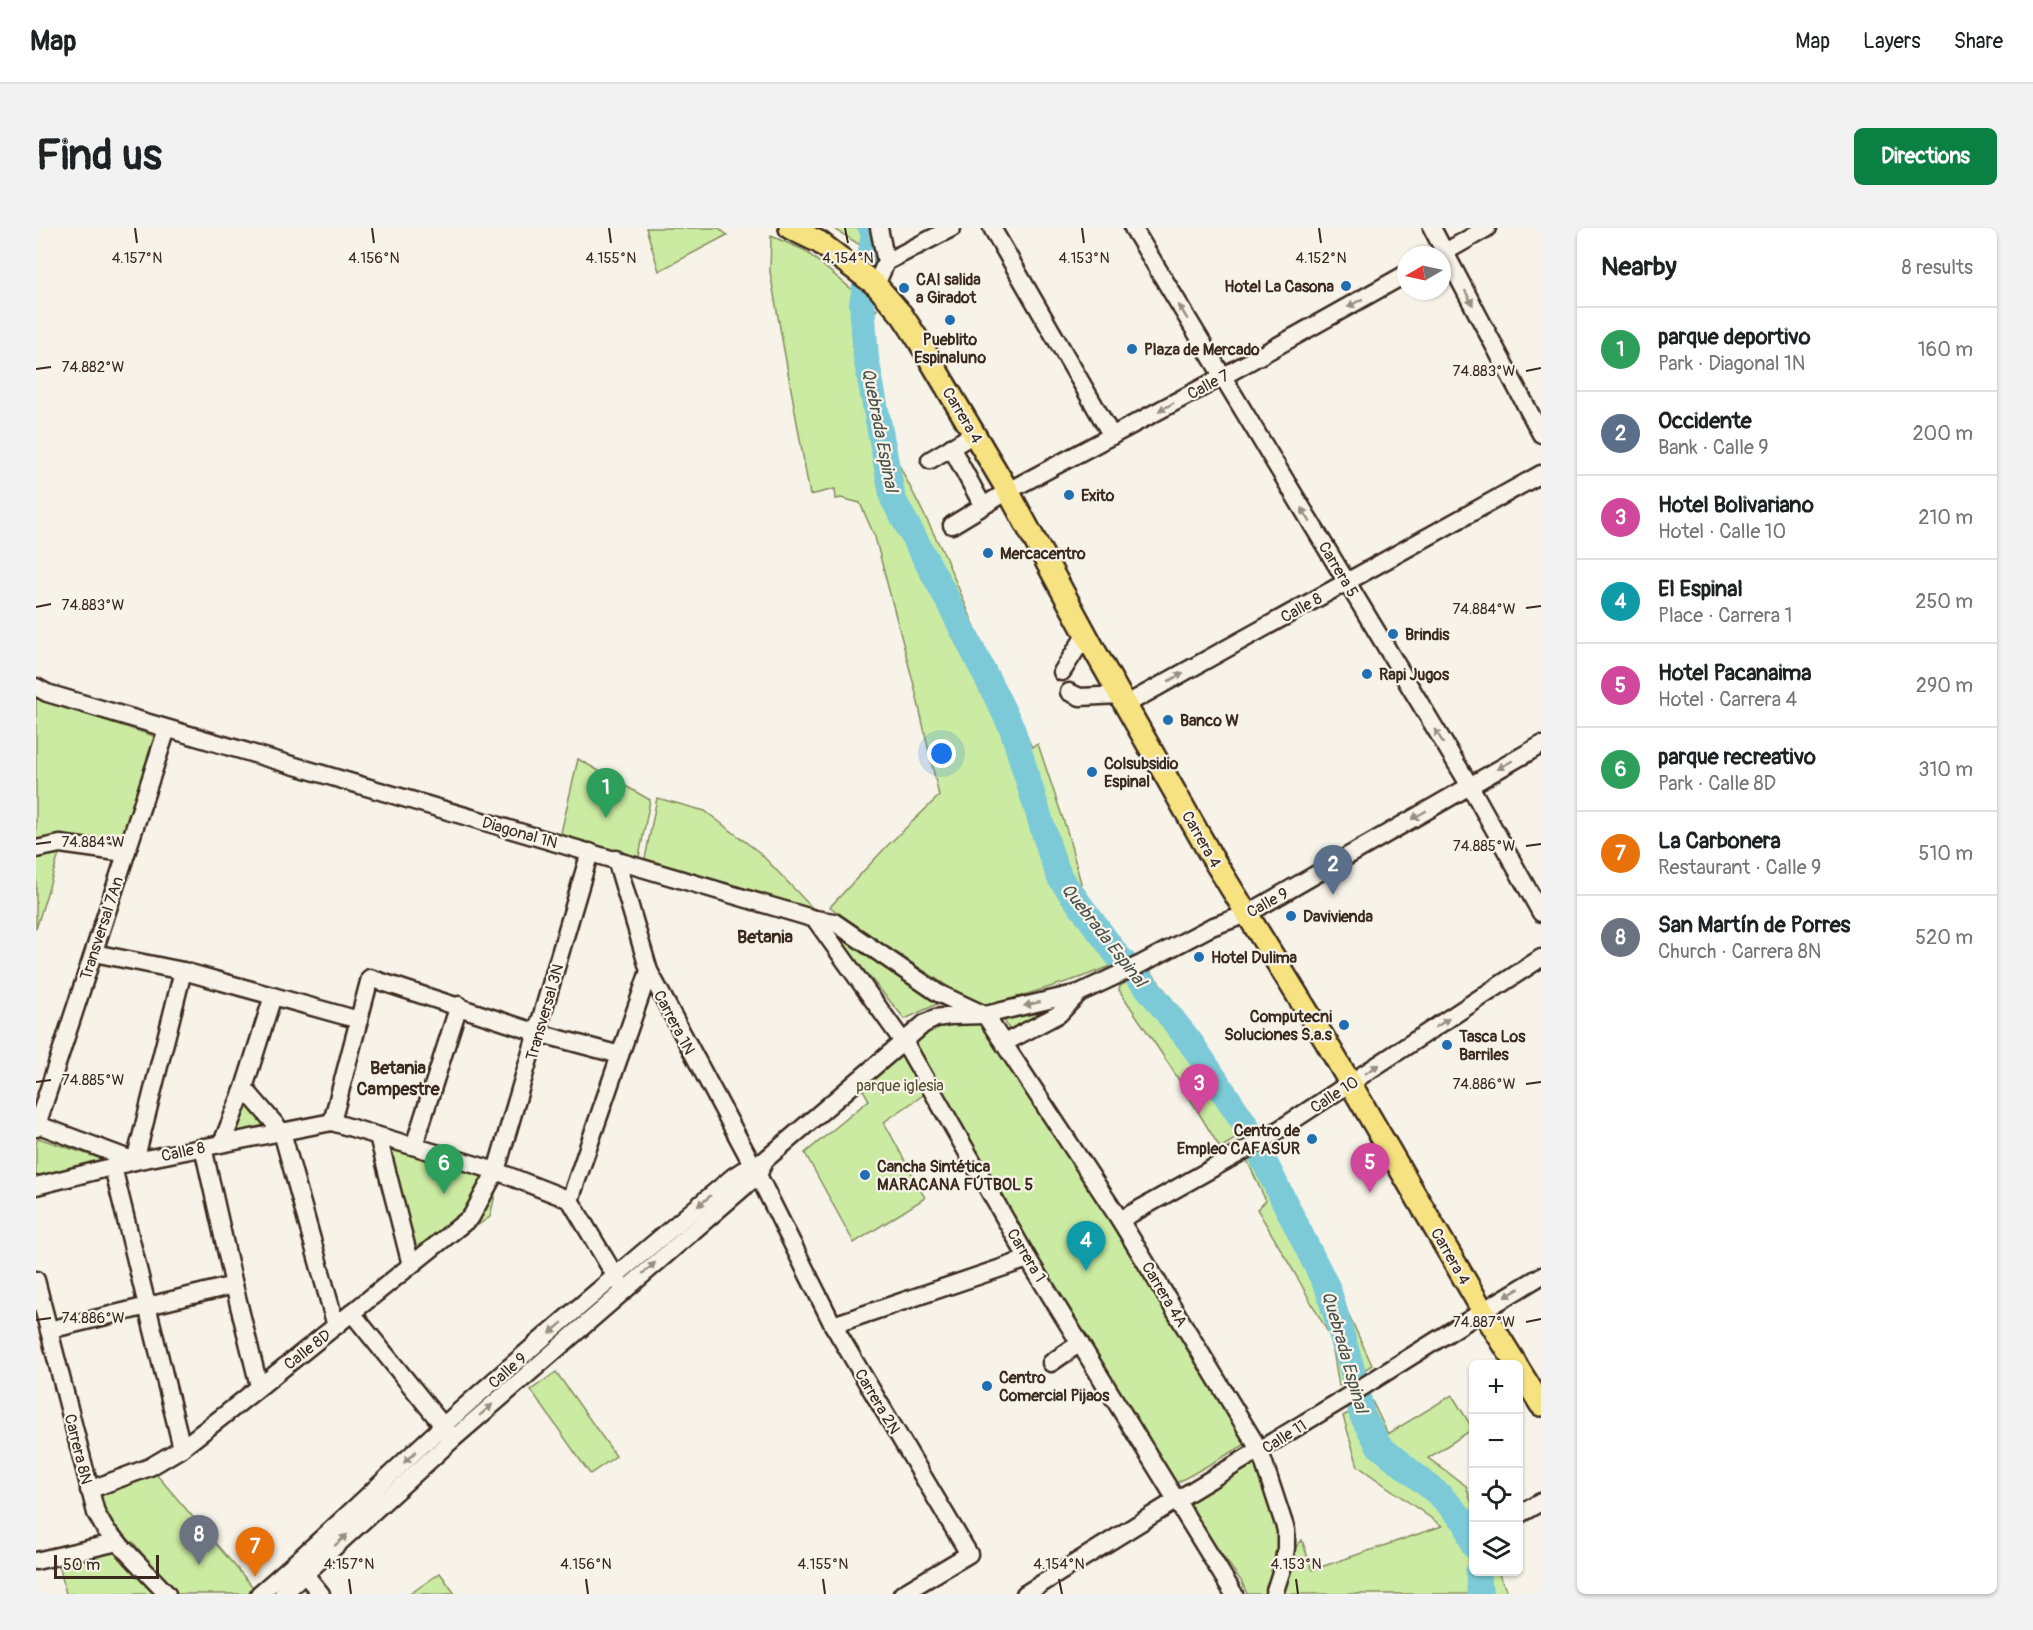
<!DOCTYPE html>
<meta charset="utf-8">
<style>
:root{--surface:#fff;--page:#f2f2f2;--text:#202124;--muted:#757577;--line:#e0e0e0;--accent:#0b8043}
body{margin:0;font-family:Pangolin,sans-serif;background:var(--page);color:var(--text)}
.controls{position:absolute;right:18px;bottom:18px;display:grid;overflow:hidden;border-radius:9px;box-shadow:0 2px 4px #0004}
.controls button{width:54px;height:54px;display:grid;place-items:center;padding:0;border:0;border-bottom:2px solid var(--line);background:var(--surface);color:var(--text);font:30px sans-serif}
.compass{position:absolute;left:1361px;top:18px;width:54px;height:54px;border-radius:50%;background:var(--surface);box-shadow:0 2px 4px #0004;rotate:261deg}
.scale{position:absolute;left:18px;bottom:15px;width:105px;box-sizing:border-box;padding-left:6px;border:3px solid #3b2a1e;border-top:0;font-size:16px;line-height:21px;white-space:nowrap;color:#3b2a1e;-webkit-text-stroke:4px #f7f3e8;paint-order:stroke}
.you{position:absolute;left:906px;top:526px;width:21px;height:21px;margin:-15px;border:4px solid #fff;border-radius:50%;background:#1a73e8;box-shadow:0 0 0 9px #1a73e833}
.badge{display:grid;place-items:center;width:39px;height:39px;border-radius:50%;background:var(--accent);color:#fff;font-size:20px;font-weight:700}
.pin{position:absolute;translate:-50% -50px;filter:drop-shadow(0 2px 3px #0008)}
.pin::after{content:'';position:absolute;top:32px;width:21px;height:18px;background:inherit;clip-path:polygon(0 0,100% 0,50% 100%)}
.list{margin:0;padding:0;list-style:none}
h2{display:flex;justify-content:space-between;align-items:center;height:78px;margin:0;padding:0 24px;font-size:26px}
h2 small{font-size:20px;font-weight:400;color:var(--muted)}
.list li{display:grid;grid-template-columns:39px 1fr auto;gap:18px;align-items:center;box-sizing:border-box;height:84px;padding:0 24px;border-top:2px solid var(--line)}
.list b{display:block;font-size:22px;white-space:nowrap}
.list p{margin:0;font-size:20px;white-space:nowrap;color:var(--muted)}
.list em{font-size:20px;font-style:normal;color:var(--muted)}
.icon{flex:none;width:33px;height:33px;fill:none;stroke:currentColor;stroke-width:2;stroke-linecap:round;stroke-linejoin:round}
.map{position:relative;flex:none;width:1505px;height:1366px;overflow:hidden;border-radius:9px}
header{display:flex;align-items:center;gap:36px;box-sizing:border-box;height:84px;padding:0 30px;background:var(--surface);border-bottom:2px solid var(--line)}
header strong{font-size:28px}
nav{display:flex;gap:33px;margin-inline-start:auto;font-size:21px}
.intro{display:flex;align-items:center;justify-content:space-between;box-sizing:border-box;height:144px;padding:0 36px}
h1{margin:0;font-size:42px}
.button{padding:15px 27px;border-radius:9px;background:var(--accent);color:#fff;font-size:21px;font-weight:700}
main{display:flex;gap:36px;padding:0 36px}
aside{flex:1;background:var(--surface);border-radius:9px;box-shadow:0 2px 4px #0004}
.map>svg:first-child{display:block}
.green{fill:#cceba2;stroke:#848a60;stroke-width:1.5}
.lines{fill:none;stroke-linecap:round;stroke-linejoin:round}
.river{stroke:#7bcad8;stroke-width:26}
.minor-casing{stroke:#3b2a1e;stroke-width:21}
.major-casing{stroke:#3b2a1e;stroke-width:26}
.minor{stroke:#f7f3e8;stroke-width:16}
.major{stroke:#f7e281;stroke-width:21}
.oneway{fill:#998e83}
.ticks{fill:none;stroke:#3b2a1e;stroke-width:2}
.poi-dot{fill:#1f6fb2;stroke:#f7f3e8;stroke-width:2}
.labels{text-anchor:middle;stroke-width:4.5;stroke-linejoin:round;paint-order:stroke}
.poi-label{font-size:16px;font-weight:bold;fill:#3b2a1e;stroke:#f7f3e8;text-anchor:start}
.street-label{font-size:16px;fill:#3b2a1e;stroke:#f7f3e8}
.park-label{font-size:16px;fill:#585138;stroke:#f7f3e8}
.water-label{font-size:18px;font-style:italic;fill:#4b524c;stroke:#f7f3e8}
.neighbourhood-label{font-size:18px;font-weight:bold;fill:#3b2a1e;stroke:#f7f3e8}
.ticks-label{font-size:15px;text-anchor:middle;fill:#3b2a1e;stroke:#f7f3e8;stroke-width:4.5;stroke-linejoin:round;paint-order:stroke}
</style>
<header>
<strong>Map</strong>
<nav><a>Map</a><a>Layers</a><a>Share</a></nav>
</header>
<div class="intro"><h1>Find us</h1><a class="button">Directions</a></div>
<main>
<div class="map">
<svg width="1505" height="1366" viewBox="0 0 1505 1366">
<rect width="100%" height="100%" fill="#f7f3e8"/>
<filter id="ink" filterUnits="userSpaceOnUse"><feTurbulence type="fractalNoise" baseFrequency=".0167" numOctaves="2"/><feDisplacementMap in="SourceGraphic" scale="12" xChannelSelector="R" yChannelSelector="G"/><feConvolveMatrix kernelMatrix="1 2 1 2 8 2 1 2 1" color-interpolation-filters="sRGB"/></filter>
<g filter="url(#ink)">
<!-- green -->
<g class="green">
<polygon points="610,0 683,0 691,7 623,43"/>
<polygon points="797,0 828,0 827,19"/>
<polygon points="735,8 768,22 841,82 830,90 842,170 853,217 908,326 958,444 996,519 1002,516 1031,603 1046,659 1094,731 1043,750 945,780 859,724 794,679 851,618 903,568 879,461 839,309 824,275 805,270 800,271 799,261 774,267 734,44"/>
<polygon points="0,470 121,509 85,615 21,610 0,614"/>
<polygon points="542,531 614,572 603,629 524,609"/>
<polygon points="621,570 669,583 724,625 783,687 609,631"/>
<polygon points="24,623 0,701 0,628"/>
<polygon points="797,700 903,775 869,791 794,702"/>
<polygon points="1113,741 1160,803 1174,834 1216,901 1184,920 1136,841 1083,762 1084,758"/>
<polygon points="1013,783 976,807 967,790"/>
<path d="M946,792C1038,930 1125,1073 1210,1216L1139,1256L1002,1033L873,814L903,795Z"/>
<polygon points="873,822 896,861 848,894 889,970 818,1015 769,925 833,872 826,860"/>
<polygon points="209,868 230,902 194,908"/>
<polygon points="342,908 464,944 454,989 382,1037"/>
<polygon points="2,910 69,932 0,953 0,917"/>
<polygon points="1227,920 1274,1013 1298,1055 1336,1137 1303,1158 1295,1110 1261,1049 1221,981 1230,973 1210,930"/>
<polygon points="520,1144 580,1228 554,1246 495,1162"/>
<polygon points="1416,1167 1437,1201 1392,1230 1430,1258 1437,1279 1438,1344 1462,1344 1472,1366 1242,1366 1257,1322 1266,1312 1276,1342 1406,1298 1322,1238 1307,1188 1336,1173 1352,1206"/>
<polygon points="1223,1234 1243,1302 1240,1335 1230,1366 1211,1366 1206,1354 1148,1275"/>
<polygon points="114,1239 223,1366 138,1366 97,1314 94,1316 72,1293 67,1278 53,1262"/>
<polygon points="79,1322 121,1366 30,1366 23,1336"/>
<polygon points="404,1345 419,1366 374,1366"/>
</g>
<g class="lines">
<!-- river -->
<g class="river">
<polyline points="835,0 838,6 826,76 830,130 857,271 908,365 976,500 1015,627 1024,650 1081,727 1107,754 1155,815 1211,899 1292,1061 1316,1141 1326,1187 1343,1218 1405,1268 1430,1295 1438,1318"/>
<polyline points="1442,1344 1444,1366"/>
</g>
<defs>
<g id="minor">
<polyline points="843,0 850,34"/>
<polyline points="956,0 1076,208"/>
<polyline points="1097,0 1434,558 1505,685"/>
<polyline points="1396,0 1505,206"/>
<polyline points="1404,27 1451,0"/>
<polyline points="840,57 850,34 916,0"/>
<polyline points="915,219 947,278"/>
<polyline points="894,232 938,206"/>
<polyline points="916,297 972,263 1186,149 1370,46"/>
<polyline points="1026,444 1050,406"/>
<path d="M0,459L11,465C267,542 524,614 779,691L798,694L902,765L949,787L1084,992L1224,1223L1250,1302V1320L1247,1338L1238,1366"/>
<polyline points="1033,464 1044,469 1084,467"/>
<polyline points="1089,477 1505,246"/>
<polyline points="0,621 24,616 89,625"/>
<polyline points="580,631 613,743 722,947 797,1097 933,1326 866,1366"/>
<polyline points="779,691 873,822 992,1031 1198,1366"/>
<polyline points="58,725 147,743 323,792"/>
<polyline points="968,815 1023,786 1043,765"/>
<polyline points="208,860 246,904 300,1098"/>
<polyline points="296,894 334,750 502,805 584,827"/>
<polyline points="0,896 99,933 147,743"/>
<polyline points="0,900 131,501"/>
<polyline points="342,908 375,1037"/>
<polyline points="186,915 208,860 237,768"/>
<polyline points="378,918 423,777"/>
<polyline points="167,919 198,1057 223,1158"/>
<polyline points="77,939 146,1220"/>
<polyline points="0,958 99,933 296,894 460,943 534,972"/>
<polyline points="534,972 613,743"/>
<polyline points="534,972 584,1056"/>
<polyline points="1084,992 1227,912 1505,730"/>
<polyline points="0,1052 60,1285 69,1301 131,1366"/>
<polyline points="316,1085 413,1205"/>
<polyline points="797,1097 992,1031"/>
<polyline points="13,1102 198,1057"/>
<polyline points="1015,1135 1044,1115"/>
<polyline points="53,1262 114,1239 146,1220 191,1185 435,989 460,943 554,624"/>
<polyline points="1482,1287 1505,1274"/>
<polyline points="0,1333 82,1314"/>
<polyline points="263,1339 285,1366"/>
<path d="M223,1366C287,1312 346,1253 408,1197C503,1112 600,1030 698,948L715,937L724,934"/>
<polyline points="247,1366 417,1211 722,947 729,932 888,796 900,790 913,788 949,787 1043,765 1103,737 1175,699 1211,686 1505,517"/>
<polyline points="989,1366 1139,1273 1309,1170 1447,1083 1505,1048"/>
</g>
<g id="major">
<polyline points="754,0 783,14 840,57 866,87 883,113 972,263 1060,425 1174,626 1289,812 1447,1083 1480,1136"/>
<polyline points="1482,1140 1505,1177"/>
</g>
</defs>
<!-- minor casing -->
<use href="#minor" class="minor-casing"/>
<!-- major casing -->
<use href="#major" class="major-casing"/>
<!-- minor -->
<use href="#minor" class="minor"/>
<!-- major -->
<use href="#major" class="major"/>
</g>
<!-- one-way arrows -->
<defs><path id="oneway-solid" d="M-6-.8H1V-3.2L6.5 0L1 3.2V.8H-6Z" transform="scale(1.5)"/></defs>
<g class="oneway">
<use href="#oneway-solid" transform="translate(1433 70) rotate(62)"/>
<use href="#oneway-solid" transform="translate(1319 75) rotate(151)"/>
<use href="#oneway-solid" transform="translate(1147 84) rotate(-121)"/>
<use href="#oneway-solid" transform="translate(1130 179) rotate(152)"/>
<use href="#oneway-solid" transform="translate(1270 287) rotate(-121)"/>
<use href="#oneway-solid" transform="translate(1140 449) rotate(-29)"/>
<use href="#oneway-solid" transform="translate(1403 508) rotate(-121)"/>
<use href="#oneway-solid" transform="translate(1469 537) rotate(150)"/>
<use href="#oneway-solid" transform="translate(1383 587) rotate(150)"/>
<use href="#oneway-solid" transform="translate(996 776) rotate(166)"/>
<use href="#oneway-solid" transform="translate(1406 795) rotate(-33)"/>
<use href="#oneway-solid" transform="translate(1336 841) rotate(-33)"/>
<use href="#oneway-solid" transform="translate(668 973) rotate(140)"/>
<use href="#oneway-solid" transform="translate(613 1040) rotate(-41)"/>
<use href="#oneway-solid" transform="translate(1476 1065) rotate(149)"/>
<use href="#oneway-solid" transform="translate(520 1100) rotate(139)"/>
<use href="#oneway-solid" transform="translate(450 1182) rotate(-41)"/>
<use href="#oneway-solid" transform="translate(374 1229) rotate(137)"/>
<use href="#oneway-solid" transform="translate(305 1312) rotate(-42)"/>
</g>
</g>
<!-- ticks -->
<path class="ticks" d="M99,0L101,15M336,0L338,15M573,0L575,15M809,0L812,15M1046,0L1048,15M1283,0L1285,15M0,141L15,139M1490,143L1505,140M0,379L15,376M1490,380L1505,378M0,616L15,614M1490,618L1505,616M0,854L15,852M1490,856L1505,854M0,1092L15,1090M1490,1094L1505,1091M313,1351L315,1366M550,1351L552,1366M787,1351L789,1366M1023,1351L1026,1366M1260,1351L1262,1366"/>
<!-- markers -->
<g class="poi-dot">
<circle cx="1310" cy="58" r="6"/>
<circle cx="868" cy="60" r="6"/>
<circle cx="914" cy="92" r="6"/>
<circle cx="1096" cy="121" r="6"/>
<circle cx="1033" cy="267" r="6"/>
<circle cx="952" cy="325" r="6"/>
<circle cx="1357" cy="406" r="6"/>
<circle cx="1331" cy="446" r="6"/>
<circle cx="1132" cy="492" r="6"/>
<circle cx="1056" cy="544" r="6"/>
<circle cx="1255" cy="688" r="6"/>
<circle cx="1163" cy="729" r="6"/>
<circle cx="1308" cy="797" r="6"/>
<circle cx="1411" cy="817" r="6"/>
<circle cx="1276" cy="911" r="6"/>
<circle cx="829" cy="947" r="6"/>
<circle cx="951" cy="1158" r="6"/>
</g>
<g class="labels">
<!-- poi labels -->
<g class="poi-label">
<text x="880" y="57">CAI salida<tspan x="880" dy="18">a Giradot</tspan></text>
<text x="1298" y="64" text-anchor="end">Hotel La Casona</text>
<text x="914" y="117" text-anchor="middle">Pueblito<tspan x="914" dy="18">Espinaluno</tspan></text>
<text x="1108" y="127">Plaza de Mercado</text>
<text x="1045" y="273">Exito</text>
<text x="964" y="331">Mercacentro</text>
<text x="1369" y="412">Brindis</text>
<text x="1343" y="452">Rapi Jugos</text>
<text x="1144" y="498">Banco W</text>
<text x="1068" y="541">Colsubsidio<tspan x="1068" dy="18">Espinal</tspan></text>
<text x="1267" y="694">Davivienda</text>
<text x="1175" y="735">Hotel Dulima</text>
<text x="1296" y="794" text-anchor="end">Computecni<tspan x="1296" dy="18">Soluciones S.a.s</tspan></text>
<text x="1423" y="814">Tasca Los<tspan x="1423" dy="18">Barriles</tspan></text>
<text x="1264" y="908" text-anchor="end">Centro de<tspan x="1264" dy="18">Empleo CAFASUR</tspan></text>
<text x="841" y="944">Cancha Sintética<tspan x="841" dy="18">MARACANA FÚTBOL 5</tspan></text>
<text x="963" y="1155">Centro<tspan x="963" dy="18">Comercial Pijaos</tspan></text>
</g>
<!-- street labels -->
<g class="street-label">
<text transform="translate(1172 156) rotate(-28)" y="6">Calle 7</text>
<text transform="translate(927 187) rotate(59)" y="6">Carrera 4</text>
<text transform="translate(1303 341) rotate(59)" y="6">Carrera 5</text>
<text transform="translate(1265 379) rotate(-29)" y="6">Calle 8</text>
<text transform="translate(484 604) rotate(16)" y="6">Diagonal 1N</text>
<text transform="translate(1166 611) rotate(60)" y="6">Carrera 4</text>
<text transform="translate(1231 674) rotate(-29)" y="6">Calle 9</text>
<text transform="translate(65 700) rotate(-72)" y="6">Transversal 7An</text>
<text transform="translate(508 784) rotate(-74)" y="6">Transversal 3N</text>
<text transform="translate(639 794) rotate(62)" y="6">Carrera 1N</text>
<text transform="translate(1298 866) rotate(-33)" y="6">Calle 10</text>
<text transform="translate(147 923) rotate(-12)" y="6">Calle 8</text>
<text transform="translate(991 1027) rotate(59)" y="6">Carrera 1</text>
<text transform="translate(1415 1028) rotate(60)" y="6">Carrera 4</text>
<text transform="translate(1129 1066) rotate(59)" y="6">Carrera 4A</text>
<text transform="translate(271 1121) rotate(-38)" y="6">Calle 8D</text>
<text transform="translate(471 1142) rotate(-41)" y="6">Calle 9</text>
<text transform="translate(842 1173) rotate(59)" y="6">Carrera 2N</text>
<text transform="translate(1248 1208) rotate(-32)" y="6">Calle 11</text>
<text transform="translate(43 1221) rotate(76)" y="6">Carrera 8N</text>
</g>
<!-- park labels -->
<g class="park-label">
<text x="864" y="863">parque iglesia</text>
</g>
<!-- water labels -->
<g class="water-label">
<text transform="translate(844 202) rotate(79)" y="6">Quebrada Espinal</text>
<text transform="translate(1068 707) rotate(52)" y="6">Quebrada Espinal</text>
<text transform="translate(1309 1124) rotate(74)" y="6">Quebrada Espinal</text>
</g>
<!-- neighbourhood labels -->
<g class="neighbourhood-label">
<text x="729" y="715">Betania</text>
<text x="362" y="846">Betania<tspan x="362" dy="21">Campestre</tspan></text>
</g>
</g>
<g class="ticks-label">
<text x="101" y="35">4.157°N</text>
<text x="338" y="35">4.156°N</text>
<text x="575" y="35">4.155°N</text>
<text x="812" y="35">4.154°N</text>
<text x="1048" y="35">4.153°N</text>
<text x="1285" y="35">4.152°N</text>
<text x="57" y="144">74.882°W</text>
<text x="1448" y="148">74.883°W</text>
<text x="57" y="382">74.883°W</text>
<text x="1448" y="386">74.884°W</text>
<text x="57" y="619">74.884°W</text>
<text x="1448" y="623">74.885°W</text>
<text x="57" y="857">74.885°W</text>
<text x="1448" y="861">74.886°W</text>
<text x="57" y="1095">74.886°W</text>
<text x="1448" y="1099">74.887°W</text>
<text x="313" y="1341">4.157°N</text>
<text x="550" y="1341">4.156°N</text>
<text x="787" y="1341">4.155°N</text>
<text x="1023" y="1341">4.154°N</text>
<text x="1260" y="1341">4.153°N</text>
</g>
</svg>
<div class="controls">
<button>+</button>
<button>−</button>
<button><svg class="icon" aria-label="locate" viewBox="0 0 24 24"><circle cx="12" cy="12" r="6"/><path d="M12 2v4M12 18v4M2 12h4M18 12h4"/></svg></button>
<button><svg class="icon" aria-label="layers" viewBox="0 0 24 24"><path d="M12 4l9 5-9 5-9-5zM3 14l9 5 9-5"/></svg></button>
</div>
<svg class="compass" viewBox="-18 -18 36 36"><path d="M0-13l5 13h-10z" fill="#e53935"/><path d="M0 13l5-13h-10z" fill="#757577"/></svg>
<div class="scale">50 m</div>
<div class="you"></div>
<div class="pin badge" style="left:570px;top:590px;background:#2e9e5b">1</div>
<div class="pin badge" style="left:1297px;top:667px;background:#5c6f8a">2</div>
<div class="pin badge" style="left:1163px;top:886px;background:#d1479c">3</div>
<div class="pin badge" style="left:1050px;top:1043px;background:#0f9aa8">4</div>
<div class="pin badge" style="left:1334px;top:965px;background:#d1479c">5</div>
<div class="pin badge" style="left:408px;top:966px;background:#2e9e5b">6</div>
<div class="pin badge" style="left:219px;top:1349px;background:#e8710a">7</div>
<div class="pin badge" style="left:163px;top:1337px;background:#6b7280">8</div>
</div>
<aside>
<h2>Nearby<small>8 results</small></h2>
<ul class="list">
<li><span class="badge" style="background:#2e9e5b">1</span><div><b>parque deportivo</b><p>Park · Diagonal 1N</p></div><em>160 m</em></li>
<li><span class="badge" style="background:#5c6f8a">2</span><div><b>Occidente</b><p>Bank · Calle 9</p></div><em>200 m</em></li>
<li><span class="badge" style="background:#d1479c">3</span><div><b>Hotel Bolivariano</b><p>Hotel · Calle 10</p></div><em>210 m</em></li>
<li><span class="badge" style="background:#0f9aa8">4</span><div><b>El Espinal</b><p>Place · Carrera 1</p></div><em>250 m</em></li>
<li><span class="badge" style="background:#d1479c">5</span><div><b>Hotel Pacanaima</b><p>Hotel · Carrera 4</p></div><em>290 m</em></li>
<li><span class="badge" style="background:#2e9e5b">6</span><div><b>parque recreativo</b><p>Park · Calle 8D</p></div><em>310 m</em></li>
<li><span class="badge" style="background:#e8710a">7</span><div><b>La Carbonera</b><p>Restaurant · Calle 9</p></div><em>510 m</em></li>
<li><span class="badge" style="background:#6b7280">8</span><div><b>San Martín de Porres</b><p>Church · Carrera 8N</p></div><em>520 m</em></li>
</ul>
</aside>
</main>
